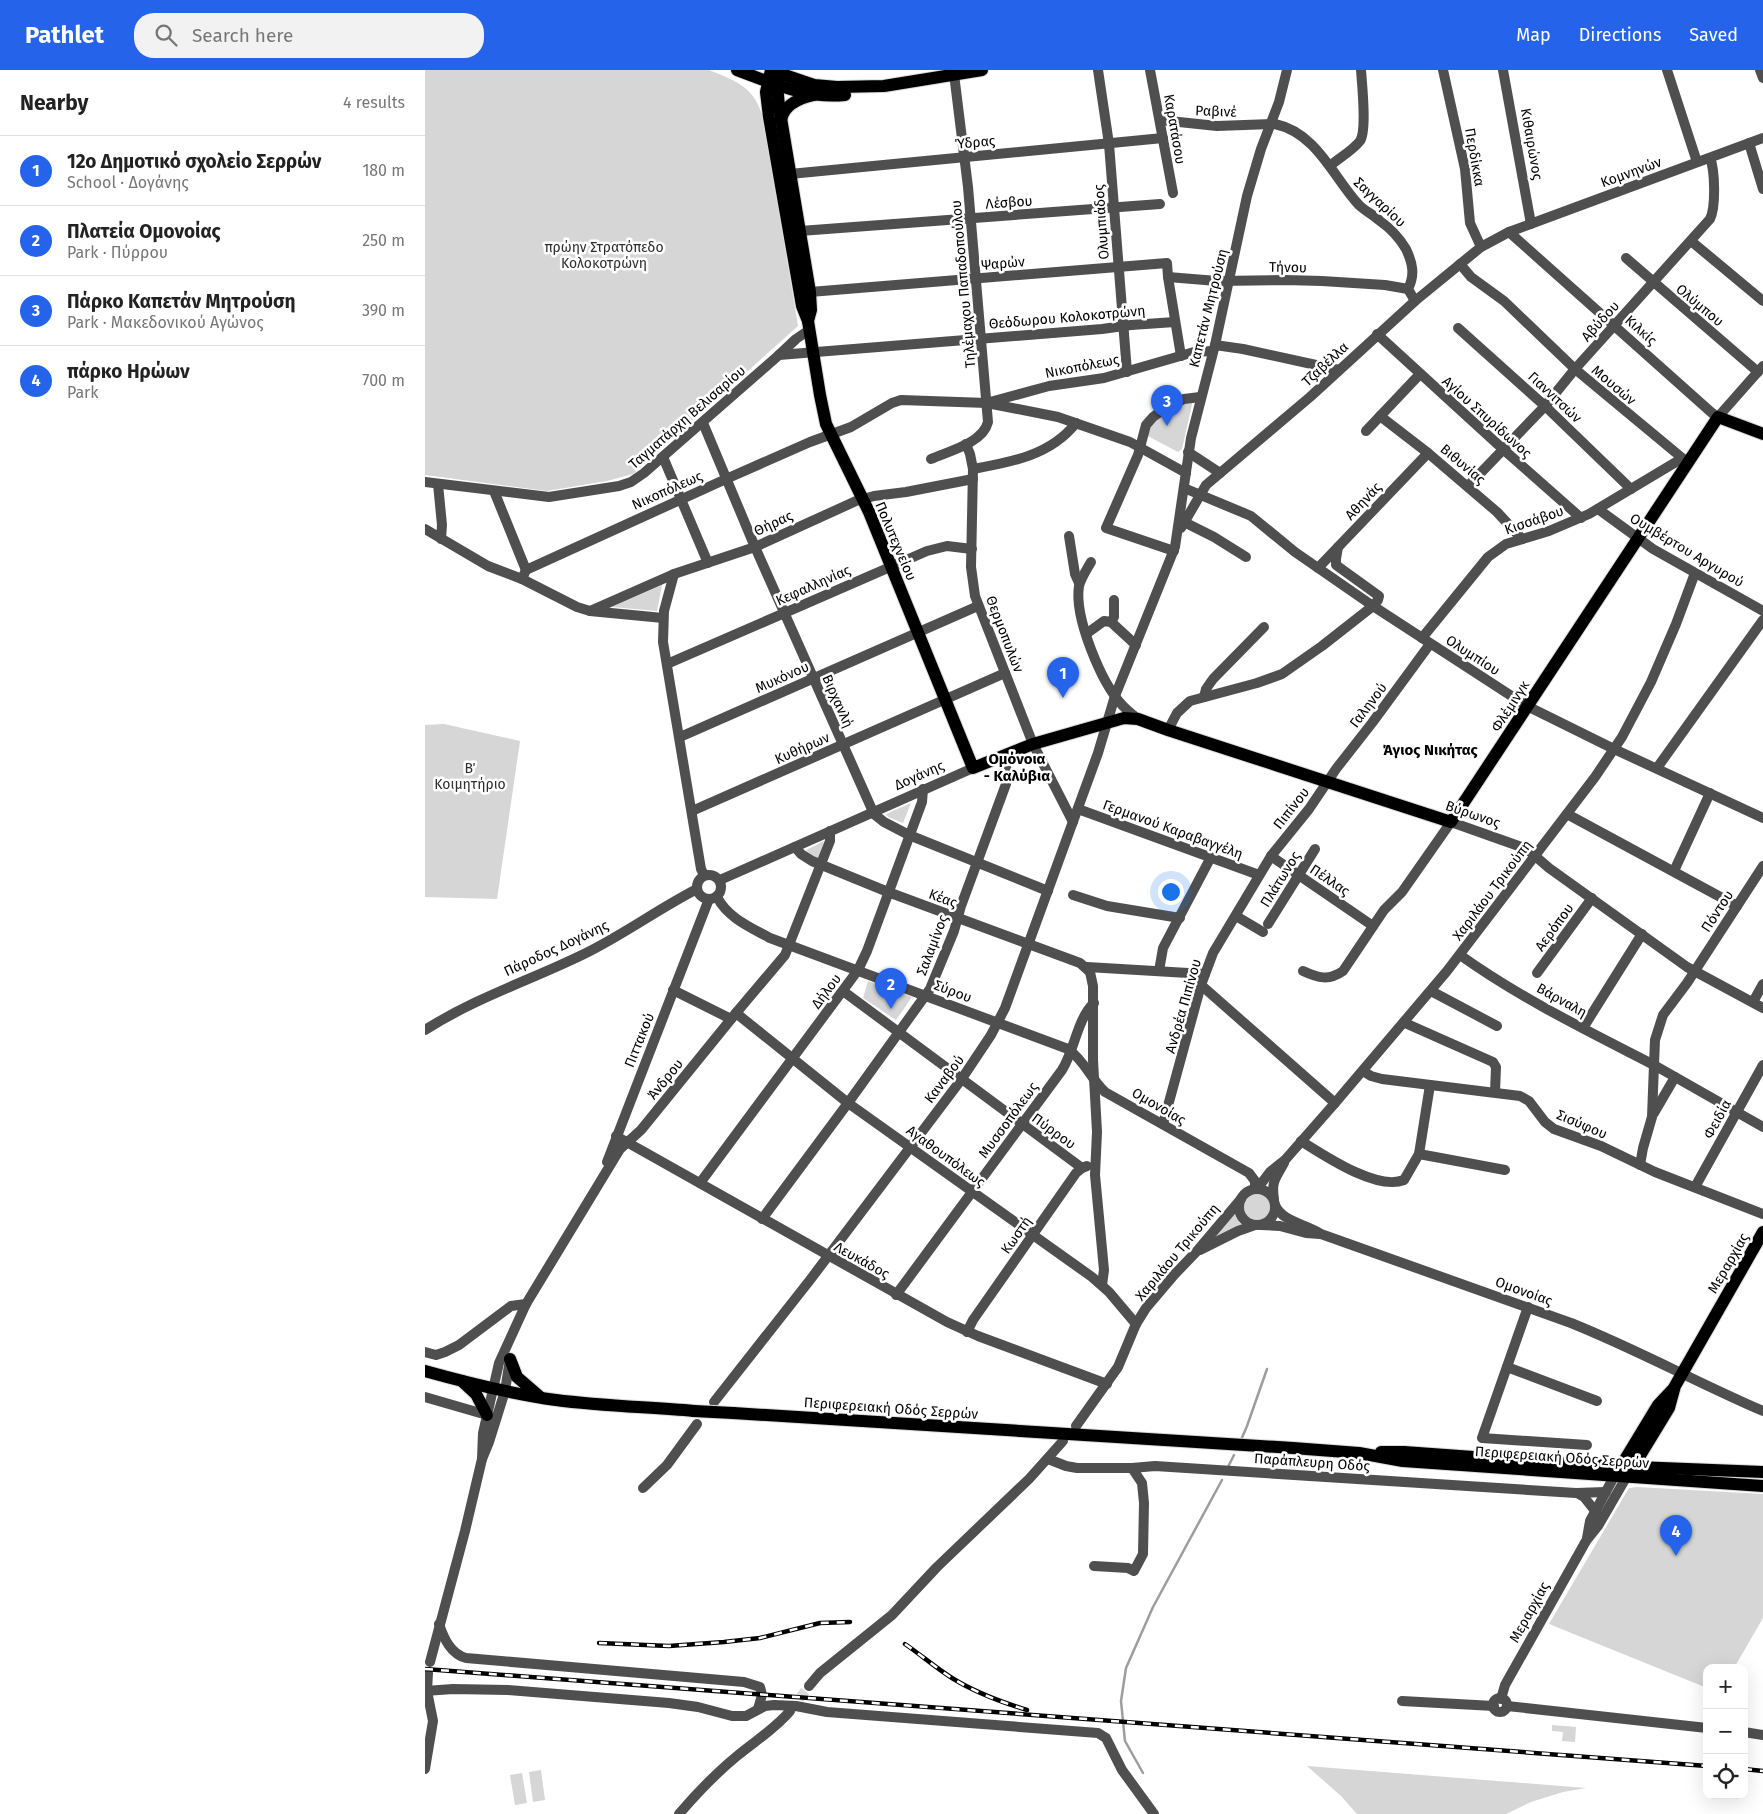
<!DOCTYPE html>
<meta charset="utf-8">
<style>
:root{--surface:#fff;--page:#f2f2f2;--text:#222;--muted:#767676;--line:#e0e0e0;--accent:#2563eb}
body{margin:0;font-family:"Fira Sans",sans-serif;background:var(--page);color:var(--text)}
.controls{position:absolute;right:15px;bottom:15px;display:grid;overflow:hidden;border-radius:10px;box-shadow:0 5px 20px #0002}
.controls button{width:45px;height:45px;display:grid;place-items:center;padding:0;border:0;border-bottom:1px solid var(--line);background:var(--surface);color:var(--text);font:25px sans-serif}
.you{position:absolute;left:745px;top:821px;width:18px;height:18px;margin:-12px;border:4px solid #fff;border-radius:50%;background:#1a73e8;box-shadow:0 0 0 8px #1a73e833}
.badge{display:grid;place-items:center;width:32px;height:32px;border-radius:50%;background:var(--accent);color:#fff;font-size:16px;font-weight:700}
.pin{position:absolute;translate:-50% -41px;filter:drop-shadow(0 1px 2px #0008)}
.pin::after{content:'';position:absolute;top:26px;width:18px;height:15px;background:inherit;clip-path:polygon(0 0,100% 0,50% 100%)}
.list{margin:0;padding:0;list-style:none}
h2{display:flex;justify-content:space-between;align-items:center;height:65px;margin:0;padding:0 20px;font-size:21px}
h2 small{font-size:16px;font-weight:400;color:var(--muted)}
.list li{display:grid;grid-template-columns:32px 1fr auto;gap:15px;align-items:center;box-sizing:border-box;height:70px;padding:0 20px;border-top:1px solid var(--line)}
.list b{display:block;font-size:19px;white-space:nowrap}
.list p{margin:0;font-size:16px;white-space:nowrap;color:var(--muted)}
.list em{font-size:16px;font-style:normal;color:var(--muted)}
.icon{flex:none;width:28px;height:28px;fill:none;stroke:currentColor;stroke-width:2;stroke-linecap:round;stroke-linejoin:round}
.map{position:relative;flex:none;width:1338px;height:1744px;overflow:hidden}
header{display:flex;align-items:center;gap:30px;box-sizing:border-box;height:70px;padding:0 25px;background:var(--accent);color:#fff}
header strong{font-size:24px}
nav{display:flex;gap:28px;margin-inline-start:auto;font-size:18px}
.search{width:350px;height:45px;background:var(--page);display:flex;align-items:center;gap:12px;box-sizing:border-box;padding:0 18px;border-radius:20px;color:var(--muted);font-size:19px}
main{display:flex}
aside{flex:1;background:var(--surface)}
.map>svg:first-child{display:block}
.green{fill:#d6d6d6}
.lines{fill:none;stroke-linecap:round;stroke-linejoin:round}
.stream{stroke:#9d9d9d;stroke-width:2.5}
.minor-tunnel{stroke:#d9d9d9;stroke-width:10;stroke-dasharray:10 5;stroke-linecap:butt}
.major-casing{stroke:#dbdbdb;stroke-width:14}
.minor{stroke:#4f4f4f;stroke-width:10}
.major{stroke:#000;stroke-width:12}
.rail-casing{stroke:#000;stroke-width:4.5}
.rail{stroke:#fff;stroke-width:2.5;stroke-dasharray:8;stroke-linecap:butt}
.major-bridge-casing{stroke:#dbdbdb;stroke-width:14;stroke-linecap:butt}
.major-bridge{stroke:#000;stroke-width:12}
.labels{text-anchor:middle;stroke-width:5;stroke-linejoin:round;paint-order:stroke}
.street-label{font-size:14px;fill:#000;stroke:#fff}
.park-label{font-size:14px;fill:#2d2d2d;stroke:#fff}
.neighbourhood-label{font-size:15px;font-weight:bold;fill:#000;stroke:#fff}
</style>
<header>
<strong>Pathlet</strong>
<div class="search"><svg class="icon" aria-label="search" viewBox="0 0 24 24"><circle cx="10" cy="10" r="6"/><path d="M15 15l6 6"/></svg>Search here</div>
<nav><a>Map</a><a>Directions</a><a>Saved</a></nav>
</header>
<main>
<aside>
<h2>Nearby<small>4 results</small></h2>
<ul class="list">
<li><span class="badge">1</span><div><b>12ο Δημοτικό σχολείο Σερρών</b><p>School · Δογάνης</p></div><em>180 m</em></li>
<li><span class="badge">2</span><div><b>Πλατεία Ομονοίας</b><p>Park · Πύρρου</p></div><em>250 m</em></li>
<li><span class="badge">3</span><div><b>Πάρκο Καπετάν Μητρούση</b><p>Park · Μακεδονικού Αγώνος</p></div><em>390 m</em></li>
<li><span class="badge">4</span><div><b>πάρκο Ηρώων</b><p>Park</p></div><em>700 m</em></li>
</ul>
</aside>
<div class="map">
<svg width="1338" height="1744" viewBox="0 0 1338 1744">
<rect width="100%" height="100%" fill="#fff"/>
<!-- green -->
<g class="green">
<path d="M0,0H284C314,12 331,18 339,52L373,256L208,404L182,411L122,421L0,405Z"/>
<polygon points="768,330 757,379 753,382 719,364 736,343"/>
<polygon points="237,515 232,541 187,537"/>
<polygon points="19,654 95,671 72,829 0,827 0,655"/>
<polygon points="486,733 478,753 463,747 461,744"/>
<polygon points="399,771 393,789 391,790 381,780"/>
<polygon points="443,911 487,927 471,950 438,928"/>
<circle cx="832" cy="1137" r="13"/>
<polygon points="809,1143 816,1155 791,1167 791,1166"/>
<polygon points="1212,1417 1338,1424 1338,1548 1309,1598 1282,1598 1282,1618 1124,1554 1204,1418"/>
<polygon points="1127,1655 1151,1657 1150,1672 1137,1671 1138,1662 1127,1661"/>
<polygon points="882,1696 1161,1718 1138,1722 1106,1732 1081,1744 932,1744 916,1726"/>
<polygon points="116,1700 120,1730 108,1732 104,1702"/>
<polygon points="97,1703 102,1733 90,1735 85,1705"/>
</g>
<g class="lines">
<!-- stream -->
<g class="stream">
<polyline points="816,1370 822,1356 842,1299"/>
<polyline points="803,1397 809,1385"/>
<polyline points="718,1703 700,1671 696,1631 701,1598 728,1537 797,1410"/>
</g>
<!-- minor-tunnel -->
<polyline class="minor-tunnel" points="365,1641 384,1616"/>
<defs>
<g id="major">
<path d="M312,0C348,13 380,29 420,25"/>
<polyline points="346,0 341,22 344,47 377,236 383,251 395,325 401,354 444,442 548,698 608,674 699,648 713,649 743,660 1026,752 1293,347 1338,364"/>
<polyline points="348,1 389,15 412,17 459,16 557,0"/>
<polyline points="355,4 352,14 354,36 385,222 386,240 383,251"/>
<path d="M356,50C359,34 375,28 389,25"/>
<polyline points="85,1289 92,1307 114,1326"/>
<path d="M0,1301C43,1313 87,1324 131,1330C177,1336 223,1337 269,1341"/>
<polyline points="37,1311 51,1324 62,1345"/>
<polyline points="308,1343 868,1378 934,1383 978,1391 1338,1416"/>
<polyline points="956,1382 979,1382 1161,1395 1338,1402"/>
<polyline points="1193,1401 1233,1335 1249,1318"/>
<polyline points="1205,1402 1244,1338 1250,1316 1338,1162"/>
</g>
</defs>
<!-- major casing -->
<use href="#major" class="major-casing"/>
<!-- minor -->
<g class="minor">
<polyline points="673,0 684,74 702,302"/>
<polyline points="725,0 748,123"/>
<polyline points="1018,0 1040,99 1045,153 1056,177"/>
<polyline points="1078,0 1106,154"/>
<polyline points="1242,0 1272,92"/>
<polyline points="1335,0 1338,8"/>
<path d="M735,50L792,56L850,54C892,63 908,107 934,135C940,141 949,145 955,151C965,158 975,169 981,179C988,194 990,205 983,219L990,231"/>
<polyline points="1324,73 1338,119"/>
<path d="M905,96C914,88 927,81 935,71C942,61 937,14 936,0"/>
<polyline points="365,104 738,68"/>
<polyline points="375,161 735,134"/>
<polyline points="1084,162 1287,343 1293,347 1338,296"/>
<polyline points="1266,171 1338,231"/>
<polyline points="1201,188 1333,302"/>
<polyline points="1035,194 1046,207 1079,231 1150,299 1262,392"/>
<polyline points="743,207 792,211 860,210 897,211 960,215 983,219"/>
<polyline points="385,222 742,193 743,207 756,286"/>
<polyline points="1033,258 1120,336 1206,419"/>
<polyline points="952,264 1079,380 1156,448"/>
<polyline points="790,275 818,279 914,300"/>
<polyline points="354,285 371,269 384,260"/>
<polyline points="565,332 624,316 679,308 769,282 787,281"/>
<polyline points="955,346 1003,383 1072,442 1097,469"/>
<polyline points="278,353 330,477 449,744 459,752 484,765 623,821"/>
<polyline points="941,361 995,304"/>
<polyline points="541,374 545,384 548,399 546,497 550,526 608,674 648,752"/>
<polyline points="763,382 795,403"/>
<polyline points="238,387 283,493"/>
<path d="M506,389C524,381 558,373 563,352L543,117L529,4"/>
<path d="M548,399C587,392 626,385 651,353"/>
<polyline points="0,412 124,427 194,416 206,412 219,403 354,285 677,259 706,255 750,252"/>
<polyline points="13,414 17,455 16,469"/>
<path d="M1043,416L1120,336L1150,299L1285,149C1291,137 1290,100 1285,88"/>
<polyline points="759,418 826,446 870,482 948,536 1102,636 1189,679 1338,748"/>
<polyline points="69,421 101,500"/>
<polyline points="1173,439 1228,479 1338,541"/>
<polyline points="759,452 789,467 821,487"/>
<polyline points="756,458 781,415 885,327 990,231 1056,177 1084,162 1338,68"/>
<polyline points="0,459 63,496 97,509 152,537 165,541 238,548"/>
<polyline points="644,466 650,504 654,513"/>
<polyline points="749,481 681,458 713,385 721,355 728,347 742,337 759,329 775,327"/>
<path d="M666,492C662,499 656,508 654,516C649,547 676,613 698,636C703,641 708,645 713,649"/>
<polyline points="893,498 1003,383"/>
<polyline points="249,504 239,541 238,572 276,799 279,805"/>
<polyline points="97,509 101,500 301,409 385,372 426,357 467,333 476,330 562,333 633,347 705,372 761,403"/>
<polyline points="165,541 249,504 330,477 431,431 449,426 481,422 548,409"/>
<polyline points="686,552 689,547 689,530"/>
<polyline points="661,564 679,551 686,552 711,575"/>
<polyline points="997,568 1063,487 1081,474 1124,461 1164,444 1256,389"/>
<polyline points="242,594 502,481 522,476 547,479"/>
<polyline points="779,627 781,619 788,609 839,557"/>
<polyline points="743,660 752,643 765,631 832,613 857,604 897,576 948,536 953,530 954,526 911,495 911,489 913,477"/>
<polyline points="255,667 553,536"/>
<polyline points="1232,698 1338,550"/>
<polyline points="653,739 834,805"/>
<polyline points="267,741 580,603"/>
<polyline points="1142,744 1312,836"/>
<polyline points="370,777 376,784 387,791 463,822 655,893 665,902 668,916 668,990 672,1062 670,1105 679,1200 677,1215"/>
<polyline points="846,786 948,856"/>
<polyline points="1249,801 1285,723"/>
<circle cx="284" cy="817" r="12"/>
<polyline points="295,810 548,698"/>
<polyline points="648,825 682,836 755,848"/>
<path d="M292,827C303,848 325,857 345,868L643,979C659,990 666,1009 680,1022L824,1103L830,1111V1119"/>
<polyline points="811,846 838,862"/>
<polyline points="843,854 890,779"/>
<path d="M1035,885C1095,928 1163,961 1229,995L1230,970L1238,945L1262,913L1338,796"/>
<polyline points="662,897 780,904"/>
<polyline points="734,901 738,878 786,787"/>
<path d="M878,901C893,908 904,911 918,901L959,840L977,822L1026,752L1102,779L1124,798L1262,897L1338,938"/>
<polyline points="1112,903 1167,828"/>
<polyline points="776,915 910,1033"/>
<polyline points="248,920 306,949"/>
<polyline points="418,921 657,1098"/>
<polyline points="1006,921 1072,956"/>
<polyline points="1328,932 1338,914"/>
<polyline points="311,943 423,1033 667,1207 684,1222 711,1254"/>
<polyline points="980,953 1068,992 1071,997 1070,1022"/>
<polyline points="1158,958 1217,864"/>
<path d="M0,960C50,928 106,910 159,884C198,865 233,839 272,819"/>
<polyline points="938,1001 946,1006 957,1009 1095,1026 1104,1031 1120,1052 1129,1059 1176,1076 1230,1102 1338,1144"/>
<polyline points="1005,1015 994,1084 1080,1100"/>
<polyline points="1229,1043 1250,1007"/>
<polyline points="738,1054 776,915 788,883 846,786 884,739 911,699 947,653 1005,574"/>
<polyline points="191,1066 522,1252 553,1266 682,1314"/>
<path d="M876,1071C900,1086 952,1121 979,1110L994,1084"/>
<polyline points="182,1092 284,829"/>
<polyline points="1215,1095 1218,1078 1227,1047 1229,995 1338,1057"/>
<polyline points="275,1113 433,900 442,881 497,732 498,719"/>
<polyline points="1270,1117 1338,995"/>
<circle cx="832" cy="1137" r="18"/>
<polyline points="832,1119 845,1102 860,1090 910,1033 1022,901 1170,707 1197,667 1226,612 1251,554 1270,503"/>
<path d="M849,1129C846,1111 851,1108 859,1093"/>
<path d="M850,1135C857,1152 882,1154 896,1164L1146,1253C1211,1279 1273,1313 1338,1341"/>
<polyline points="337,1149 423,1033 505,919 529,861 536,836 581,714 582,701 578,685"/>
<polyline points="836,1155 855,1156 881,1163 895,1164"/>
<polyline points="775,1180 813,1161 830,1155"/>
<path d="M471,1225L637,1000C650,979 652,949 669,933"/>
<polyline points="1103,1237 1057,1368 1162,1375"/>
<polyline points="542,1262 548,1250 651,1103 657,1098 662,1096"/>
<polyline points="0,1282 11,1285 20,1282 34,1275 86,1236 101,1234"/>
<polyline points="1082,1297 1172,1331"/>
<polyline points="0,1327 62,1345"/>
<polyline points="289,1332 385,1210 536,1010 566,965 580,938 673,683 690,626 750,477 766,368 790,275 822,126 836,79 854,32 862,0"/>
<polyline points="651,1356 693,1297 711,1254 721,1238 749,1205 772,1181 816,1129"/>
<polyline points="57,1389 58,1363 74,1293 101,1234 195,1079 216,1060 311,943 360,885 405,771 405,761"/>
<polyline points="623,1389 641,1396 652,1398 707,1398 730,1396 1151,1423 1181,1422"/>
<polyline points="218,1418 242,1395 272,1354"/>
<polyline points="1152,1423 1159,1427 1171,1442"/>
<polyline points="1162,1468 1165,1451 1190,1405"/>
<polyline points="669,1496 703,1498 709,1501 718,1484 719,1433 717,1413 707,1398"/>
<path d="M14,1554C19,1569 26,1584 41,1588L319,1612L335,1617L337,1625L333,1639"/>
<polyline points="5,1592 40,1461 57,1389 64,1372 80,1321 85,1289"/>
<polyline points="384,1616 395,1603 467,1545 512,1497 604,1409 638,1371"/>
<polyline points="0,1621 28,1619 83,1620 244,1633 273,1637 307,1646 321,1646 340,1636 349,1635 371,1636 402,1642 673,1663 681,1668 697,1700 729,1744"/>
<circle cx="1075" cy="1635" r="7"/>
<polyline points="1076,1629 1080,1615 1161,1471 1173,1456 1202,1406"/>
<polyline points="977,1631 1069,1636"/>
<polyline points="1082,1636 1282,1658"/>
<polyline points="1319,1662 1338,1665"/>
<polyline points="0,1699 8,1651 2,1621 3,1603"/>
<path d="M254,1744C272,1723 290,1704 312,1686C330,1671 350,1659 365,1641"/>
</g>
<!-- major -->
<use href="#major" class="major"/>
<defs>
<g id="rail">
<polyline points="174,1573 244,1576 299,1572 335,1568 395,1553 425,1552"/>
<path d="M480,1574C496,1585 511,1598 527,1608C551,1623 576,1632 602,1640"/>
<polyline points="0,1599 1282,1696"/>
<polyline points="1319,1699 1338,1701"/>
</g>
</defs>
<!-- rail casing -->
<use href="#rail" class="rail-casing"/>
<!-- rail -->
<use href="#rail" class="rail"/>
<defs>
<polyline id="major-bridge" points="269,1341 308,1343"/>
</defs>
<!-- major-bridge casing -->
<use href="#major-bridge" class="major-bridge-casing"/>
<!-- major-bridge -->
<use href="#major-bridge" class="major-bridge"/>
</g>
<g class="labels">
<!-- street labels -->
<g class="street-label">
<text transform="translate(791 41) rotate(2)" y="5">Ραβινέ</text>
<text transform="translate(750 59) rotate(80)" y="5">Καρατάσου</text>
<text transform="translate(550 72) rotate(-5)" y="5">Ύδρας</text>
<text transform="translate(1107 74) rotate(80)" y="5">Κιθαιρώνος</text>
<text transform="translate(1050 87) rotate(80)" y="5">Περδίκκα</text>
<text transform="translate(1206 102) rotate(-20)" y="5">Κομνηνών</text>
<text transform="translate(584 132) rotate(-4)" y="5">Λέσβου</text>
<text transform="translate(955 132) rotate(43)" y="5">Σαγγαρίου</text>
<text transform="translate(676 152) rotate(-94)" y="5">Ολυμπιάδος</text>
<text transform="translate(578 193) rotate(-5)" y="5">Ψαρών</text>
<text transform="translate(863 197) rotate(1)" y="5">Τήνου</text>
<text transform="translate(538 214) rotate(-95)" y="5">Τηλέμαχου Παπαδοπούλου</text>
<text transform="translate(1275 235) rotate(40)" y="5">Ολύμπου</text>
<text transform="translate(783 238) rotate(-76)" y="5">Καπετάν Μητρούση</text>
<text transform="translate(642 247) rotate(-5)" y="5">Θεόδωρου Κολοκοτρώνη</text>
<text transform="translate(1175 251) rotate(-48)" y="5">Αβύδου</text>
<text transform="translate(1216 260) rotate(42)" y="5">Κιλκίς</text>
<text transform="translate(900 294) rotate(-43)" y="5">Τζαβέλλα</text>
<text transform="translate(657 296) rotate(-11)" y="5">Νικοπόλεως</text>
<text transform="translate(1189 315) rotate(40)" y="5">Μουσών</text>
<text transform="translate(1130 327) rotate(43)" y="5">Γιαννιτσών</text>
<text transform="translate(262 347) rotate(-41)" y="5">Ταγματάρχη Βελισαρίου</text>
<text transform="translate(1062 347) rotate(42)" y="5">Αγίου Σπυρίδωνος</text>
<text transform="translate(1038 394) rotate(40)" y="5">Βιθυνίας</text>
<text transform="translate(242 420) rotate(-24)" y="5">Νικοπόλεως</text>
<text transform="translate(938 431) rotate(-47)" y="5">Αθηνάς</text>
<text transform="translate(1109 450) rotate(-19)" y="5">Κισσάβου</text>
<text transform="translate(348 453) rotate(-25)" y="5">Θήρας</text>
<text transform="translate(471 471) rotate(67)" y="5">Πολυτεχνείου</text>
<text transform="translate(1262 480) rotate(31)" y="5">Ουμβέρτου Αργυρού</text>
<text transform="translate(388 515) rotate(-24)" y="5">Κεφαλληνίας</text>
<text transform="translate(580 564) rotate(69)" y="5">Θερμοπυλών</text>
<text transform="translate(1048 585) rotate(33)" y="5">Ολυμπίου</text>
<text transform="translate(357 607) rotate(-24)" y="5">Μυκόνου</text>
<text transform="translate(413 631) rotate(66)" y="5">Βιρχανλή</text>
<text transform="translate(943 635) rotate(-53)" y="5">Γαληνού</text>
<text transform="translate(1085 636) rotate(-57)" y="5">Φλέμινγκ</text>
<text transform="translate(377 678) rotate(-24)" y="5">Κυθήρων</text>
<text transform="translate(494 705) rotate(-24)" y="5">Δογάνης</text>
<text transform="translate(866 738) rotate(-52)" y="5">Πιπίνου</text>
<text transform="translate(1048 744) rotate(19)" y="5">Βύρωνος</text>
<text transform="translate(748 759) rotate(20)" y="5">Γερμανού Καραβαγγέλη</text>
<text transform="translate(855 809) rotate(-58)" y="5">Πλάτωνος</text>
<text transform="translate(905 810) rotate(34)" y="5">Πέλλας</text>
<text transform="translate(1067 820) rotate(-53)" y="5">Χαριλάου Τρικούπη</text>
<text transform="translate(518 828) rotate(20)" y="5">Κέας</text>
<text transform="translate(1292 841) rotate(-57)" y="5">Πόντου</text>
<text transform="translate(1129 857) rotate(-54)" y="5">Αερόπου</text>
<text transform="translate(507 875) rotate(-69)" y="5">Σαλαμίνος</text>
<text transform="translate(131 878) rotate(-25)" y="5">Πάροδος Δογάνης</text>
<text transform="translate(401 921) rotate(-53)" y="5">Δήλου</text>
<text transform="translate(528 921) rotate(21)" y="5">Σύρου</text>
<text transform="translate(1137 930) rotate(29)" y="5">Βάρναλη</text>
<text transform="translate(758 936) rotate(-74)" y="5">Ανδρέα Πιπίνου</text>
<text transform="translate(214 970) rotate(-68)" y="5">Πιττακού</text>
<text transform="translate(240 1009) rotate(-51)" y="5">Άνδρου</text>
<text transform="translate(519 1009) rotate(-53)" y="5">Καναβού</text>
<text transform="translate(734 1036) rotate(30)" y="5">Ομονοίας</text>
<text transform="translate(1292 1049) rotate(-61)" y="5">Φειδία</text>
<text transform="translate(583 1050) rotate(-54)" y="5">Μυσσοπόλεως</text>
<text transform="translate(1157 1054) rotate(23)" y="5">Σισύφου</text>
<text transform="translate(629 1061) rotate(36)" y="5">Πύρρου</text>
<text transform="translate(521 1086) rotate(36)" y="5">Αγαθουπόλεως</text>
<text transform="translate(591 1165) rotate(-55)" y="5">Κωστή</text>
<text transform="translate(752 1182) rotate(-50)" y="5">Χαριλάου Τρικούπη</text>
<text transform="translate(437 1190) rotate(29)" y="5">Λευκάδος</text>
<text transform="translate(1303 1193) rotate(-60)" y="5">Μεραρχίας</text>
<text transform="translate(1099 1221) rotate(20)" y="5">Ομονοίας</text>
<text transform="translate(466 1338) rotate(4)" y="5">Περιφερειακή Οδός Σερρών</text>
<text transform="translate(1137 1387) rotate(4)" y="5">Περιφερειακή Οδός Σερρών</text>
<text transform="translate(887 1392) rotate(4)" y="5">Παράπλευρη Οδός</text>
<text transform="translate(1104 1542) rotate(-61)" y="5">Μεραρχίας</text>
</g>
<!-- park labels -->
<g class="park-label">
<text x="179" y="182">πρώην Στρατόπεδο<tspan x="179" dy="16">Κολοκοτρώνη</tspan></text>
<text x="45" y="703">Β΄<tspan x="45" dy="16">Κοιμητήριο</tspan></text>
</g>
<!-- neighbourhood labels -->
<g class="neighbourhood-label">
<text x="1005" y="685">Άγιος Νικήτας</text>
<text x="592" y="694">Ομόνοια<tspan x="592" dy="17">- Καλύβια</tspan></text>
</g>
</g>
</svg>
<div class="controls">
<button>+</button>
<button>−</button>
<button><svg class="icon" aria-label="locate" viewBox="0 0 24 24"><circle cx="12" cy="12" r="6"/><path d="M12 2v4M12 18v4M2 12h4M18 12h4"/></svg></button>
</div>
<div class="you"></div>
<div class="pin badge" style="left:638px;top:628px">1</div>
<div class="pin badge" style="left:466px;top:939px">2</div>
<div class="pin badge" style="left:742px;top:356px">3</div>
<div class="pin badge" style="left:1251px;top:1486px">4</div>
</div>
</main>
